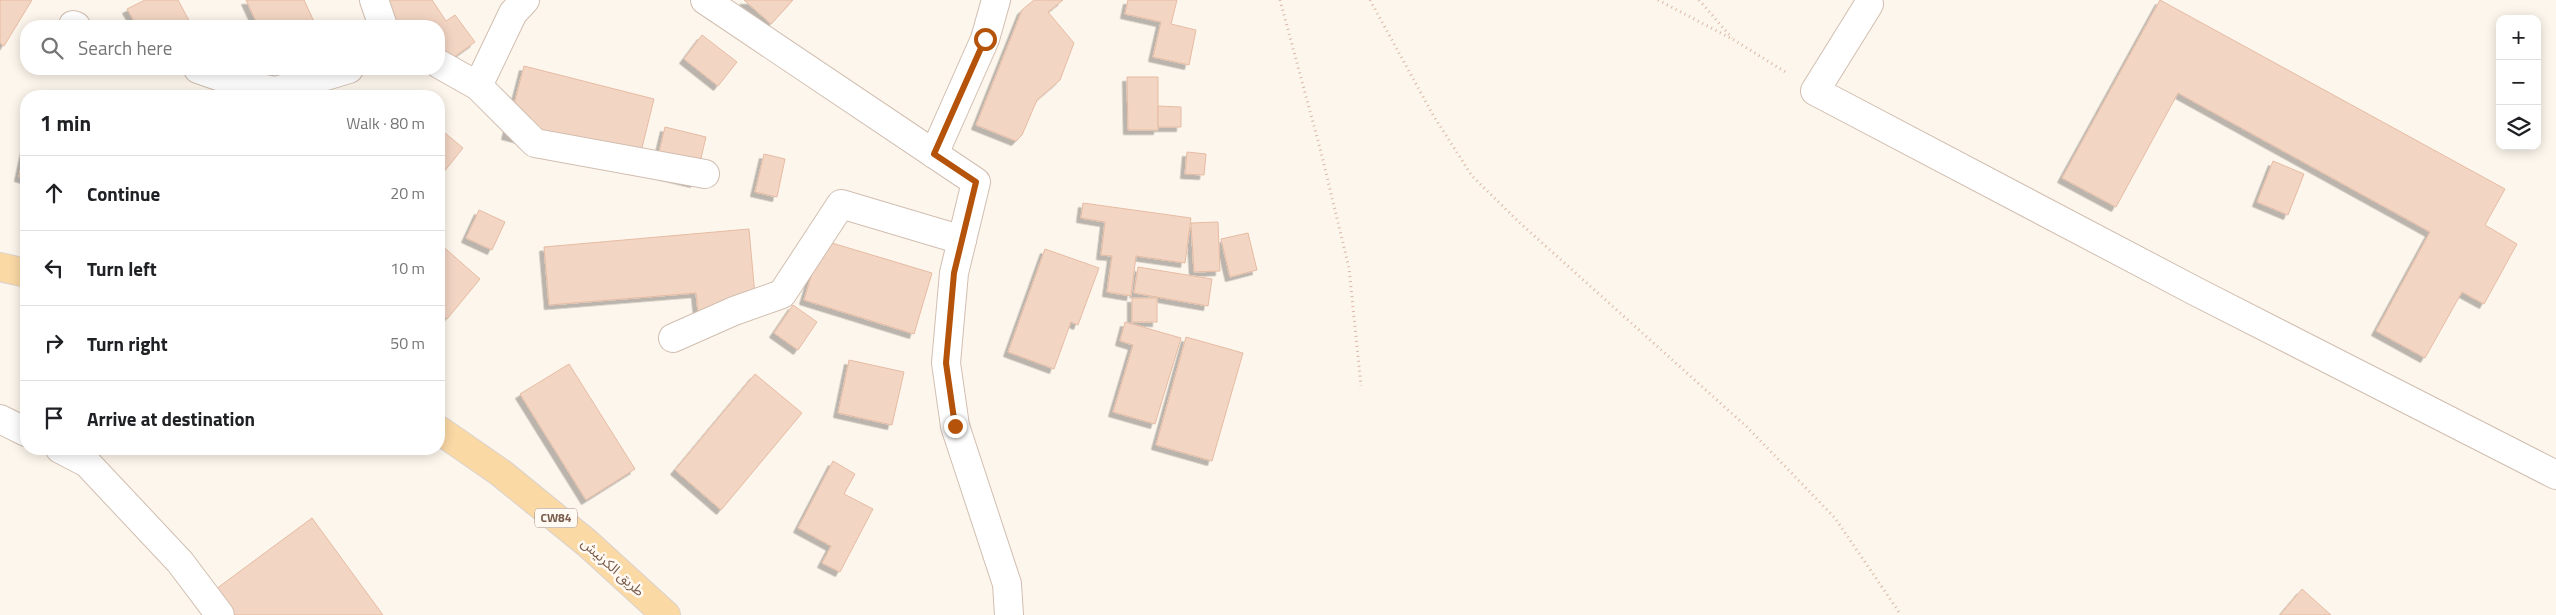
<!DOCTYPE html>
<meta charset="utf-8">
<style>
:root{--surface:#fff;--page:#f6f6f6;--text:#202124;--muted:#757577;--line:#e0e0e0}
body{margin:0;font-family:"Titillium Web","Noto Sans Arabic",sans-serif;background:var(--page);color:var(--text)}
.controls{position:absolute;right:15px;top:15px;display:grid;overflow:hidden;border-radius:10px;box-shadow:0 2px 12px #0003}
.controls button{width:45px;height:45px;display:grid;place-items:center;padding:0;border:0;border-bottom:1px solid var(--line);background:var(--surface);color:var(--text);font:25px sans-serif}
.stop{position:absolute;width:15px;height:15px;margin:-11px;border:4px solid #b45309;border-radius:50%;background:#fff}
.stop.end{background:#b45309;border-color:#fff;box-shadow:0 1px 5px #0008}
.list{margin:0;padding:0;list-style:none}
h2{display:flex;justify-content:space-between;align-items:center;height:65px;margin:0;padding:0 20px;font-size:21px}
h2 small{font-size:16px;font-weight:400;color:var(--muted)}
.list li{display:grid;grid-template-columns:32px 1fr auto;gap:15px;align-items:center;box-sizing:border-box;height:75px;padding:0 20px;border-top:1px solid var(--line)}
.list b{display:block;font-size:19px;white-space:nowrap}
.list em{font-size:16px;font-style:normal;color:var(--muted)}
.icon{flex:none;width:28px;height:28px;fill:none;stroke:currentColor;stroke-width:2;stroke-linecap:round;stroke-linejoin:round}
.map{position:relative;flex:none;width:2556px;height:615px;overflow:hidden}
.search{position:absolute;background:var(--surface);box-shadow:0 2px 12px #0003;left:20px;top:20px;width:425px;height:55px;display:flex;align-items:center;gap:12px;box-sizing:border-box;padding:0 18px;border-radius:20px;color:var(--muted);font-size:19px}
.panel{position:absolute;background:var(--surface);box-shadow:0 2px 12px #0003;left:20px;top:90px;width:425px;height:365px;border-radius:20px}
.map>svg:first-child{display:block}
.building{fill:#f3d5c3;stroke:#e6bba3;filter:url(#shadow)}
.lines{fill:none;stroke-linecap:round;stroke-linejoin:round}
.minor-casing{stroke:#d1beb0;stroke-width:30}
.major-casing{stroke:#dad1cd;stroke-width:30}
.path{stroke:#d9b8a5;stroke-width:3;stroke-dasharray:1 4;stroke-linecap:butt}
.minor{stroke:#fff;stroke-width:28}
.major{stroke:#fbd9a5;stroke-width:28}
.route{stroke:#b45309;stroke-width:6}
.labels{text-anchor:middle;stroke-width:5;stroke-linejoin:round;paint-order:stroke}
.shield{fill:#fffaf3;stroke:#a28b7f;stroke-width:1}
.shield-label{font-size:12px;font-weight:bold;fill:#7a5c4d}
.street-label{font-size:14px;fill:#7a5c4d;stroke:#fffaf3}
</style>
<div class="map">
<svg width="2556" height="615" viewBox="0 0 2556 615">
<defs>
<filter id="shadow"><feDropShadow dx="-4.5" dy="4.5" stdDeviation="0" flood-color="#0004"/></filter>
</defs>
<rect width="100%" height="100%" fill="#fdf6ec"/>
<!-- building -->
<g class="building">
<polygon points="0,0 32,0 4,46 0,43"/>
<polygon points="145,0 178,0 192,26 137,26 127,9"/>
<polygon points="246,0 304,0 316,26 258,26"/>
<polygon points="374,0 432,0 446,21 455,15 475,42 439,68 439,26 393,26"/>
<polygon points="744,0 793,0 771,24"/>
<polygon points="1034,0 1063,0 1048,12 1074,43 1060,80 1037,100 1022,135 1016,141 976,125 1022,10"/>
<polygon points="1128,0 1177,0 1171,24 1196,30 1189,65 1153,57 1161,22 1125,14"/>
<polygon points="2160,0 2505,189 2485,225 2517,244 2484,304 2462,292 2425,358 2376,331 2430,232 2178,93 2116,207 2062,178"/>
<polygon points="702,35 737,62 718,86 684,59"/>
<polygon points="524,66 654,99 637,168 506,135"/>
<polygon points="1127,77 1158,77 1158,130 1128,130"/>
<polygon points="1158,106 1181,107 1181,127 1158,127"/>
<polygon points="665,127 706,137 695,183 654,173"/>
<polygon points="439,128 463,148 439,178"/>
<polygon points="26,144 26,179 19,177"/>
<polygon points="1187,152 1206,154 1204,175 1185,174"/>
<polygon points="764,154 785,159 777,197 755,192"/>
<polygon points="2273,161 2304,174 2288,215 2257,202"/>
<polygon points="1083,203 1191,218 1185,263 1136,256 1131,296 1107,292 1112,256 1101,255 1105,222 1081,218"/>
<polygon points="479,210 505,222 492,250 466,238"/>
<polygon points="1218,222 1220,271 1194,272 1191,223"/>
<polygon points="749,229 756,307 698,312 696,293 549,305 544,247"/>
<polygon points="1248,233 1257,270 1230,277 1221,239"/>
<polygon points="822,240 932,273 914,334 804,300"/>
<polygon points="439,243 480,279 447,319 439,312"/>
<polygon points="1045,249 1099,268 1078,325 1071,322 1054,369 1008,352"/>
<polygon points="1138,267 1212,279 1208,306 1134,293"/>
<rect x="1132" y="298" width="25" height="24"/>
<polygon points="793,305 817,322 798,350 774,333"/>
<polygon points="1125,322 1181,338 1155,424 1113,412 1133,345 1120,341"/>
<polygon points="1186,337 1243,353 1212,461 1156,445"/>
<polygon points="849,360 904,372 892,425 838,413"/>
<polygon points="569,364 635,469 586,500 520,394"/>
<polygon points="755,374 802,413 721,510 675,470"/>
<polygon points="833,461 855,474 844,494 873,509 840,572 822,563 831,546 798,528"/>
<polygon points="312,518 383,615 235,615 216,589"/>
<polygon points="2302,589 2331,615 2280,615"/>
</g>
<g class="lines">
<defs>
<g id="minor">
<polyline points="374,0 383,26"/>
<polyline points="705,0 976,182 954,273 946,363 955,426 1007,584 1009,615"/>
<polyline points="1869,4 1815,91 2195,291 2556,475"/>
<polyline points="73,25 76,26"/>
<polyline points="439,64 478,86 535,143 705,174"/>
<polyline points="198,69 244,85 276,91 349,69"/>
<polyline points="478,86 513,13 525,0"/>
<polyline points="934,154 985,39 996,0"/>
<polyline points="673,338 734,311 782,294 841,204 962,240"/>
<polyline points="0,419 26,432"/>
<polyline points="60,449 87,463 180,562 220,615"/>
</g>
<g id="major">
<polyline points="0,267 26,273"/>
<polyline points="439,430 501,473 587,543 666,615"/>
</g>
</defs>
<!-- minor casing -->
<use href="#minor" class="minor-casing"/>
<!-- major casing -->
<use href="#major" class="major-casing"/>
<!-- path -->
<g class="path">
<polyline points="1280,0 1321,152 1349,268 1361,386"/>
<polyline points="1370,0 1433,115 1472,176 1520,223 1747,427 1835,518 1901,615"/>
<polyline points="1658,0 1734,40 1787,73"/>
<polyline points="1699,0 1732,38"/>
</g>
<!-- minor -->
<use href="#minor" class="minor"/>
<!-- major -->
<use href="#major" class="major"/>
</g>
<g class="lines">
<!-- route -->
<polyline class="route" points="955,426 946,363 954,273 976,182 934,154 985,39"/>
</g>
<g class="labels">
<!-- shield labels -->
<rect class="shield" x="535" y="508.5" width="42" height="19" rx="4"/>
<g class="shield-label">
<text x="556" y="522">CW84</text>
</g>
<!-- street labels -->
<g class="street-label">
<text transform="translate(613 567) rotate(42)" y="5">طريق الكرنيش</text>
</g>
</g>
</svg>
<div class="controls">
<button>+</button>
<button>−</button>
<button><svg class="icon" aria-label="layers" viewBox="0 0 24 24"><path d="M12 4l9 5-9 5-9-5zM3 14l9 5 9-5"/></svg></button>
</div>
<div class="stop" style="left:985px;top:39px"></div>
<div class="stop end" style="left:955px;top:426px"></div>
<div class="search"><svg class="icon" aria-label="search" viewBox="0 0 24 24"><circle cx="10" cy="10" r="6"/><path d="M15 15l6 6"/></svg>Search here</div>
<section class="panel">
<h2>1 min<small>Walk · 80 m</small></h2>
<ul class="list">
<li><svg class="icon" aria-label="ahead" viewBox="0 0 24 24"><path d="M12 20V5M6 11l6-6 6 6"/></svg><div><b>Continue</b></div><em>20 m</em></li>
<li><svg class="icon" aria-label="left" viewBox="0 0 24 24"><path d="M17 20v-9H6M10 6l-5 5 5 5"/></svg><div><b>Turn left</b></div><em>10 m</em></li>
<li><svg class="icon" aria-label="right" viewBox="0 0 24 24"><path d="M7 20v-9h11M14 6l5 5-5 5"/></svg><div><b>Turn right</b></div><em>50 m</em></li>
<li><svg class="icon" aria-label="arrive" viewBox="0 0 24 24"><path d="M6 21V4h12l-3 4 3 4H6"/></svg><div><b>Arrive at destination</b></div></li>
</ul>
</section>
</div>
